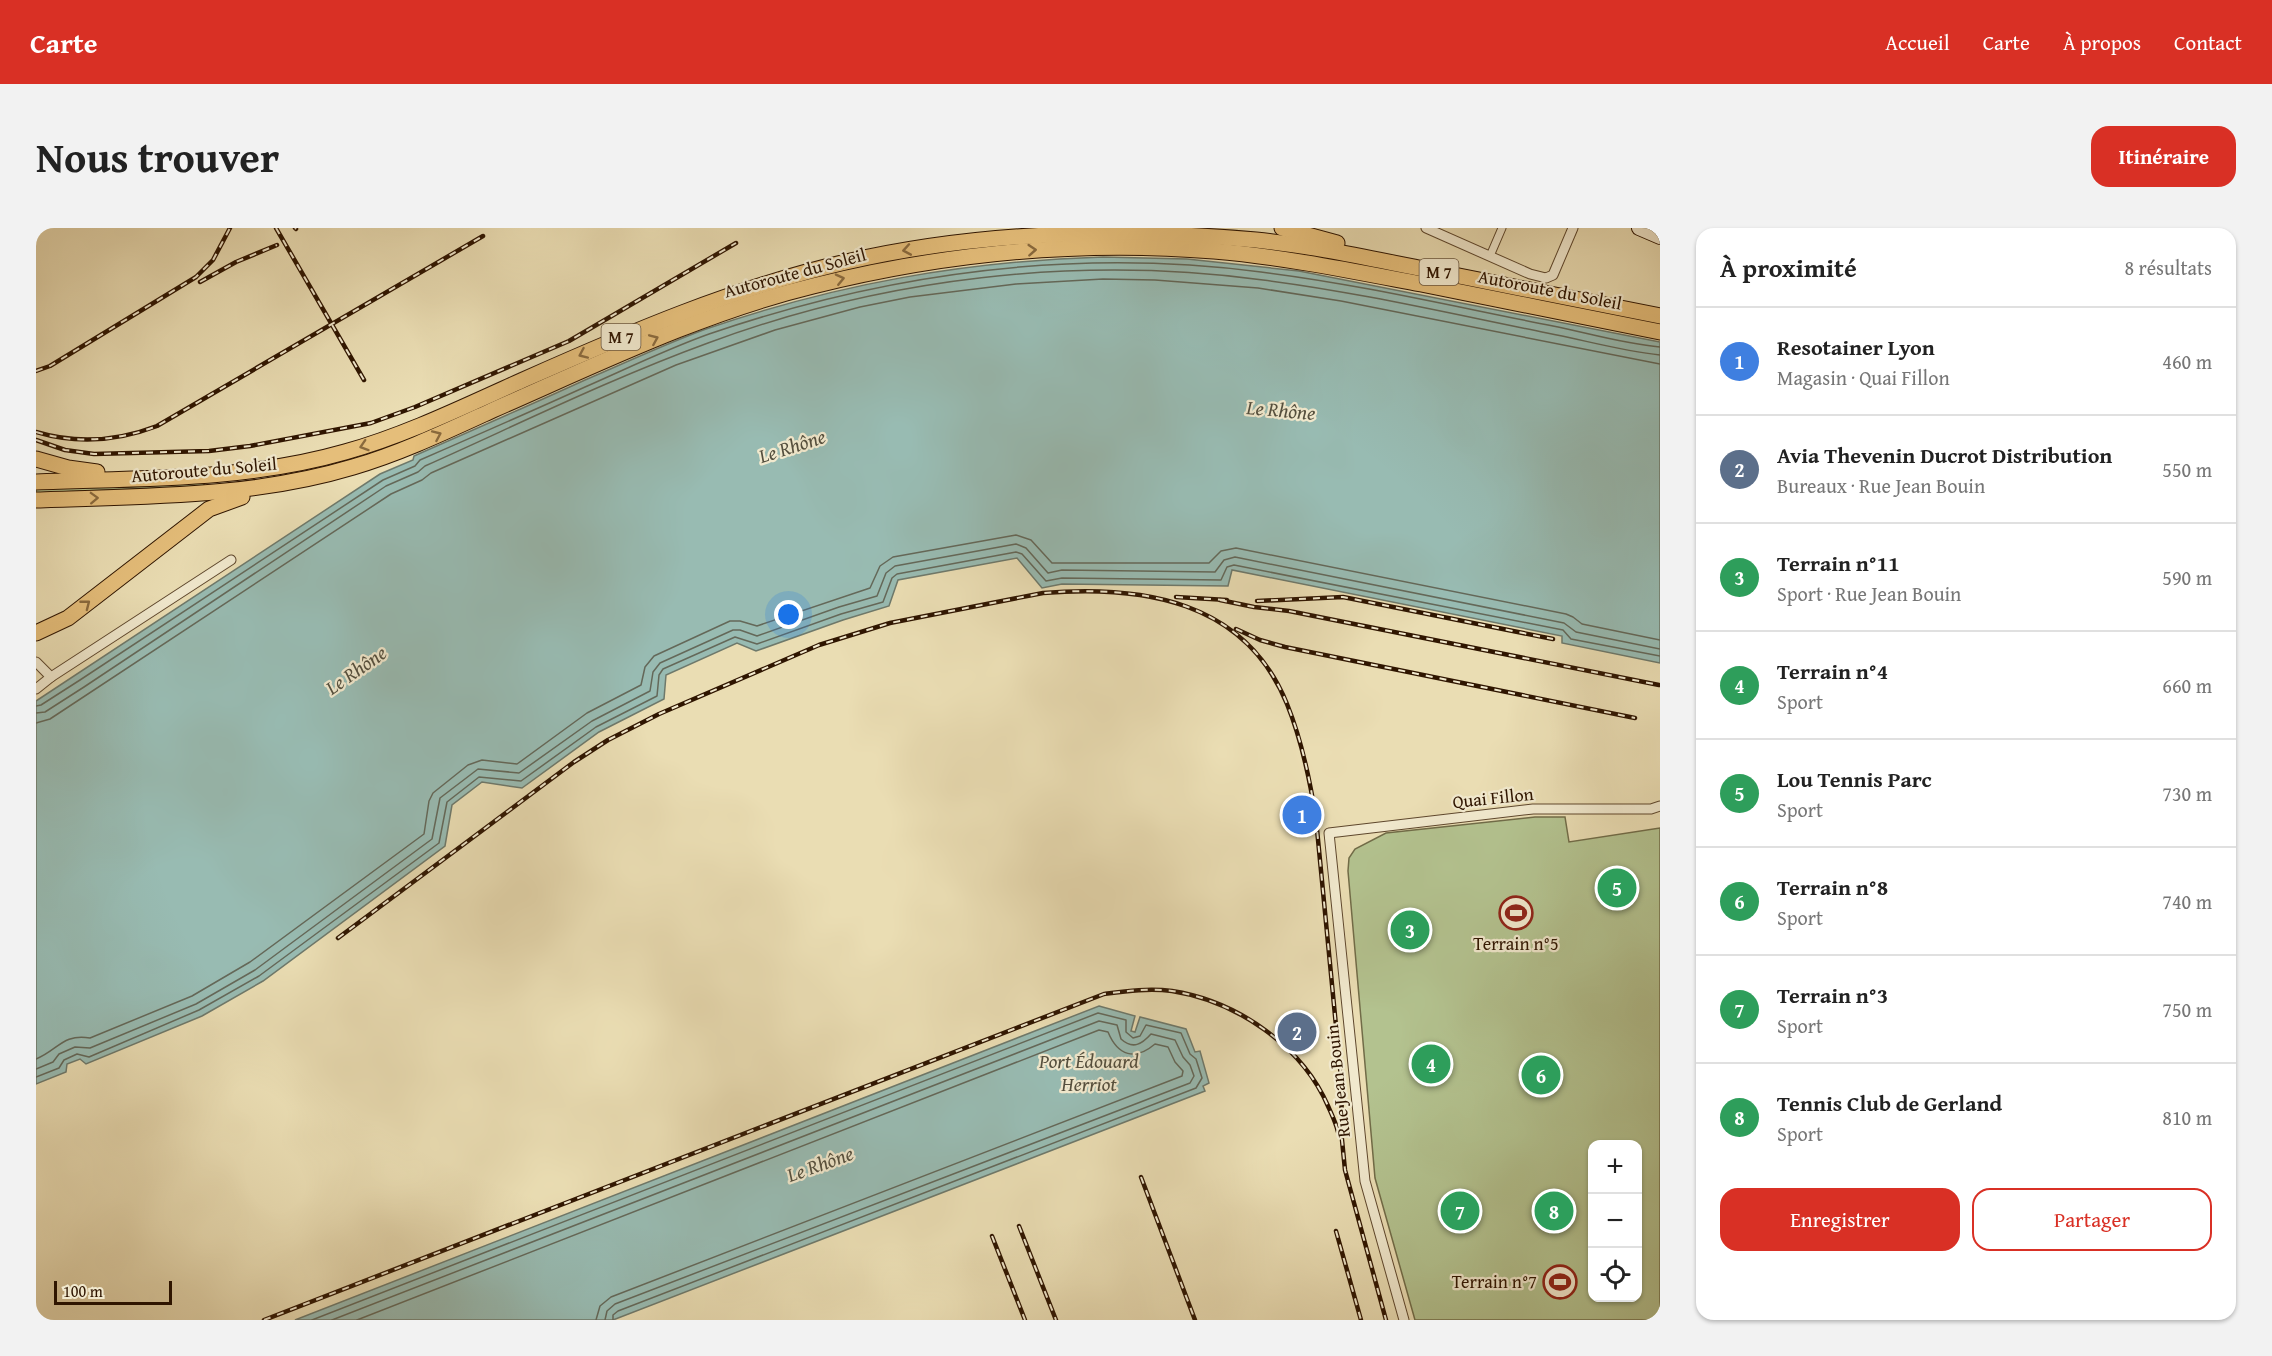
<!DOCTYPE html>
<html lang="fr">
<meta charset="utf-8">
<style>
:root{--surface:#fff;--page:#f2f2f2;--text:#222;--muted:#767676;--line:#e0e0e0;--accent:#d93025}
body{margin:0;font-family:"Gentium Book Plus",serif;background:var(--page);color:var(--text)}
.controls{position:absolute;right:18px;bottom:18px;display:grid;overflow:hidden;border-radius:12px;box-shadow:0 2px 4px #0004}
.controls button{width:54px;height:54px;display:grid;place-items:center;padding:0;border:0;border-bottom:2px solid var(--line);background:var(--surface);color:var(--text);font:30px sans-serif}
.scale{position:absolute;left:18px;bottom:15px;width:118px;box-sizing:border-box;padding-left:6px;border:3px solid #2f1500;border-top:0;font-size:16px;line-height:21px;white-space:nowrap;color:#2f1500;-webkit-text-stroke:4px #f1e9ce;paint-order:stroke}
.you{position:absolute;left:753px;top:387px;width:21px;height:21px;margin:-15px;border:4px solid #fff;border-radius:50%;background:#1a73e8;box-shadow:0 0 0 9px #1a73e833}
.badge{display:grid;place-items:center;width:39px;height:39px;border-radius:50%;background:var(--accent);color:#fff;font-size:20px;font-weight:700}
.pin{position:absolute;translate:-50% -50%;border:3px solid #fff;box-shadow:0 2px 6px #0006}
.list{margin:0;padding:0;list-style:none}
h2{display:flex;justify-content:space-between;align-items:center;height:78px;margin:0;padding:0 24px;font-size:26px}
h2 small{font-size:20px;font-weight:400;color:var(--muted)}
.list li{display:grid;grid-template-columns:39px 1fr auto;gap:18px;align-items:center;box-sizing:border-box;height:108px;padding:0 24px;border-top:2px solid var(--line)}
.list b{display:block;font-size:22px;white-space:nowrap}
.list p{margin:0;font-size:20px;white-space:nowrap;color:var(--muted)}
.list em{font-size:20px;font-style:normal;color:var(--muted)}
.actions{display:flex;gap:12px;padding:18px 24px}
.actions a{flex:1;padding:14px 0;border:2px solid var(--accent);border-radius:18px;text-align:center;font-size:21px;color:var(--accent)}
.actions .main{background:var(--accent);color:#fff}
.icon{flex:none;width:33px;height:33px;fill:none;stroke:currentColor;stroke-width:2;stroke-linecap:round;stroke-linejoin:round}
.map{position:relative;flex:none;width:1624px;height:1092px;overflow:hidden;border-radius:18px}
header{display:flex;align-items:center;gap:36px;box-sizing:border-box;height:84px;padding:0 30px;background:var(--accent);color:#fff}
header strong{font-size:28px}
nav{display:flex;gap:33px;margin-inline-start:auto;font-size:21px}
.intro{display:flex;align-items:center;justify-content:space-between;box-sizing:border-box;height:144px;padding:0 36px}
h1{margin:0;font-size:42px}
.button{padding:15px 27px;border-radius:18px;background:var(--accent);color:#fff;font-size:21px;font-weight:700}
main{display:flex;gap:36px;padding:0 36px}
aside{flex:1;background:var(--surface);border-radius:18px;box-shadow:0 2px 4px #0004}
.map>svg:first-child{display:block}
.green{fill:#b3c28f;stroke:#716c48;stroke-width:1.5;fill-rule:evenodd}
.water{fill:#98bbb2;stroke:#6e796b;stroke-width:1.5}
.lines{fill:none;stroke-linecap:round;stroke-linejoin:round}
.shore{stroke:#646859;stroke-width:1.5}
.pedestrian-casing{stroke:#5e472d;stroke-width:9}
.minor-casing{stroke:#5e472d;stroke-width:11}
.secondary-casing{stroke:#2f1500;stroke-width:16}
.trunk-casing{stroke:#2f1500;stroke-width:17}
.pedestrian{stroke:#f1e9ce;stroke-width:7}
.minor{stroke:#f1e9ce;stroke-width:9}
.secondary{stroke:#f1e9ce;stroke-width:14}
.trunk{stroke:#e5be7a;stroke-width:15}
.rail-casing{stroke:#2f1500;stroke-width:4.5}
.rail{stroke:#f1e9ce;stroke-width:2;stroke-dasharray:7;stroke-linecap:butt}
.oneway{stroke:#8a6a3d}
.labels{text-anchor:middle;stroke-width:4.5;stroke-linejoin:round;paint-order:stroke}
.shield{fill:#f1e9ce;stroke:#69553e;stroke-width:1.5}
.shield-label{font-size:16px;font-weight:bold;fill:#2f1500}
.street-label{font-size:18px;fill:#2f1500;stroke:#f1e9ce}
.poi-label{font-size:18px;fill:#2f1500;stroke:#f1e9ce}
.water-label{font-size:20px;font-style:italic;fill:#544f3e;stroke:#f1e9ce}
</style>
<header>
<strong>Carte</strong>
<nav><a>Accueil</a><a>Carte</a><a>À propos</a><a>Contact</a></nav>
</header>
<div class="intro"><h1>Nous trouver</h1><a class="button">Itinéraire</a></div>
<main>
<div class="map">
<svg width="1624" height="1092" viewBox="0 0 1624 1092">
<rect width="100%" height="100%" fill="#eaddb3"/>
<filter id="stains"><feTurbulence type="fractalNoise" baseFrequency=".00333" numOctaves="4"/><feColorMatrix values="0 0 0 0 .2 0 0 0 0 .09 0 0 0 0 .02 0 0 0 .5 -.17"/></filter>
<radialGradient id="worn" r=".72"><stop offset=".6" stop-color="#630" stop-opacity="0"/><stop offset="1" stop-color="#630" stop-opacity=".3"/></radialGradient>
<!-- green -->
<g class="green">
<polygon points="168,255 168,258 0,265 0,261"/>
<path d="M1499,589H1529L1533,614L1624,600V1092H1379L1339,950L1312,643L1313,630L1319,621L1350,605ZM1556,916H1602V1070H1556Z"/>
</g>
<!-- water -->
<g class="water">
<path d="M1067,29L1151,31L1263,43L1624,114V435L1526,415V408L1196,342L1192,358L1026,356L1006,360L981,330L862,352L853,378L807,392L720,423L701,415L630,447L628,471L563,504L486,560L446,554L416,577L409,618L227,753L166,788L50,836L44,831L31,836L30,844L0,856V473L344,246L377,232L378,228C435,203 492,178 549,152C589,135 629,116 670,101C801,56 929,33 1067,29Z"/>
<polygon points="1063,778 1099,788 1095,803 1099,804 1104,789 1150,801 1159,824 1164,823 1173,855 1167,858 1169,863 577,1092 259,1092"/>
</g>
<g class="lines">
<!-- shore -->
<g class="shore">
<path d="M0,478L5,477L44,452L347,252L379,238L384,232C439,208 494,184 549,159C590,141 631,121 673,106C851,45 1038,20 1225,44C1323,56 1420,79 1517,98C1552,105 1588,116 1624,119"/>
<path d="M0,485L9,484L48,459L350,258L382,244L389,238C483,196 576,150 672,115C847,50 1041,27 1227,52C1322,64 1416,86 1511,105C1548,112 1586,123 1624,127"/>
<polyline points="0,495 14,491 355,266 386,252 395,245 640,137 739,102 824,79 874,69 980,56 1067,51 1119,52 1222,60 1305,73 1624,136"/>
<path d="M0,831C21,823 27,805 54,810L156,768L214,734L388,606L393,573L397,565L432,537L446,532L481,536L551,485L605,457L609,439L618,428L694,393H704L721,398L834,360L844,338L857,329L980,307L995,312L1016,335H1173L1185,323L1200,320L1530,386L1537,389L1546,396L1624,412"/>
<polyline points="0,841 17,834 23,826 39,819 54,820 160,776 219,742 396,611 404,570 442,541 483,545 556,493 614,463 617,444 624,435 697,402 704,402 721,408 803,379 841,368 850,345 859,338 980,316 990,320 1012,345 1026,342 1179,344 1188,332 1199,329 1528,395 1540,404 1624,421"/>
<polyline points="0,849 23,840 28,832 41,826 53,829 163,782 223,748 403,615 411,574 443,549 485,553 560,499 621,468 623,447 627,441 699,409 721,416 805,386 847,374 856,350 861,346 980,324 986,326 1010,353 1026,350 1185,352 1191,339 1198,337 1527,402 1535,411 1624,428"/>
<polyline points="276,1092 1062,785 1090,792 1090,804 1097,810 1104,808 1110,797 1145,805 1154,826 1160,831 1166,850 1160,860 582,1083 577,1087 577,1092"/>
<path d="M296,1092L1063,793L1081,797L1085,811C1097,822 1106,816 1115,806L1139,812L1147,829L1154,837L1158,848L1154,855L579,1076L571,1083L569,1092"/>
<path d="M321,1092L1063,802L1072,804C1082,828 1099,833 1119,816L1132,819L1139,834L1147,843L1146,848L575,1069L564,1078L560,1092"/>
</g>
<defs>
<polyline id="pedestrian" points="1454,28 1466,0"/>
<g id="minor">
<polyline points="1390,0 1494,46 1510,50 1517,47 1537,0"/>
<polyline points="0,434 15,449 195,332"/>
<polyline points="0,461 15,449"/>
<polyline points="1368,1092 1329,953 1293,605 1497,581 1615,581 1624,578"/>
</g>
<polyline id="secondary" points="1603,0 1624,9"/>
<g id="trunk">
<polyline points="1246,0 1301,15"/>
<polyline points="0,231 32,240 61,244"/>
<path d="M0,254C103,250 208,253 309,224C370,207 429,178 487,152C593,105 697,60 810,34C944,3 1084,0 1220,12C1278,18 1336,31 1393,42C1470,58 1547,73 1624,88"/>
<path d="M0,272C106,268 214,270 317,239C365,225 411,203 457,182C562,136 666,85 777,58C909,25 1043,12 1178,23C1248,29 1316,43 1385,56C1465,72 1544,88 1624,104"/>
<polyline points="0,405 32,390 173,281 206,269"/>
</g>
</defs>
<!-- pedestrian casing -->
<use href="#pedestrian" class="pedestrian-casing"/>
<!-- minor casing -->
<use href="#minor" class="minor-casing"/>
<!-- secondary casing -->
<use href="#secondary" class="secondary-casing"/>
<!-- trunk casing -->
<use href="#trunk" class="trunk-casing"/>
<!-- pedestrian -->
<use href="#pedestrian" class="pedestrian"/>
<!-- minor -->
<use href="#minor" class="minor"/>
<!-- secondary -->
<use href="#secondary" class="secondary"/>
<!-- trunk -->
<use href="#trunk" class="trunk"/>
<defs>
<g id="rail">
<polyline points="240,0 328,152"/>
<polyline points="259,0 260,1"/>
<polyline points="164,54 200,34 241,17"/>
<polyline points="0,143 14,138 160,49 177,32 194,0"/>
<path d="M0,204C40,216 82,213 121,198L447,8"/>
<polyline points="0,212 29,222 58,226 173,223 214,218 335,195 379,179 533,113 700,15"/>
<polyline points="1140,369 1191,372"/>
<polyline points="1184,372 1218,379 1253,383 1623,457"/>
<polyline points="1221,373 1307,369 1517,411"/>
<polyline points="1200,401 1224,412 1249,419 1599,490"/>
<path d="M302,710L538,534L572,512L623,486L783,417L854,395L1007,365C1106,357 1209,372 1251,476C1266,513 1274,552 1280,591L1306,860L1305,902L1309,942L1350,1092"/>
<polyline points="1105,949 1159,1092"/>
<polyline points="983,998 1020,1092"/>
<polyline points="1300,1003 1325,1092"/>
<polyline points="956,1008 989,1092"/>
<path d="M228,1092L1068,766C1091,763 1113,760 1136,763C1201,773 1266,818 1292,878C1296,887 1300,895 1302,904"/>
</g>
</defs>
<!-- rail casing -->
<use href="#rail" class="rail-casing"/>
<!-- rail -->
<use href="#rail" class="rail"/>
</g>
<!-- one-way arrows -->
<defs><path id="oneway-chevron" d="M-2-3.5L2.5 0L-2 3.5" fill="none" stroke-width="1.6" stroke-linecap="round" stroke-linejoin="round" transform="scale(1.5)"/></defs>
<g class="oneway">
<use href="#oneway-chevron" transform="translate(871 22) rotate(170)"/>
<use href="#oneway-chevron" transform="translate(996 22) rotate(-4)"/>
<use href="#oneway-chevron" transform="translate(804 51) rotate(-13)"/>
<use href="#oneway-chevron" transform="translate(618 111) rotate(-23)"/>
<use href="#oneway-chevron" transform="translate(547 126) rotate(156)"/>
<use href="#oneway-chevron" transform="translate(401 207) rotate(-24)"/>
<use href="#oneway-chevron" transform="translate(328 218) rotate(162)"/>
<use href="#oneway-chevron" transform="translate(58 270) rotate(-2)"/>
<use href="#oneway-chevron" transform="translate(50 376) rotate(-38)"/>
</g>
<!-- icons -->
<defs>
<symbol id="stadium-ring" viewBox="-11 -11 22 22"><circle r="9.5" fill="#f1e9ce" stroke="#8f2418" stroke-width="1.5"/><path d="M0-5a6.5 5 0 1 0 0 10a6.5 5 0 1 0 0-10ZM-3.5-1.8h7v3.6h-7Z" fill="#8f2418"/></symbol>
</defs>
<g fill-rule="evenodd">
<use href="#stadium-ring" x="1461" y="666" width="38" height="38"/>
<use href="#stadium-ring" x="1505" y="1035" width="38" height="38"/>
</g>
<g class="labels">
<!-- shield labels -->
<g class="shield">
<rect x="1383.5" y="31" width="39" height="26" rx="4.5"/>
<rect x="565.5" y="96" width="39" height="26" rx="4.5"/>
</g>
<g class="shield-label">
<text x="1403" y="50">M 7</text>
<text x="585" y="115">M 7</text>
</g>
<!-- street labels -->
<g class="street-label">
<text transform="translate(759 45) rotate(-15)" y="6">Autoroute du Soleil</text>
<text transform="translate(1514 62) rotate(11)" y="6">Autoroute du Soleil</text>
<text transform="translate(168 242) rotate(-5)" y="6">Autoroute du Soleil</text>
<text transform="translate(1457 570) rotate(-6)" y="6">Quai Fillon</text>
<text transform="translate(1302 853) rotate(-96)" y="6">Rue Jean Bouin</text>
</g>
<!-- poi labels -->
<g class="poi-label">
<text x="1480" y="722">Terrain n°5</text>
<text x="1501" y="1060" text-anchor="end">Terrain n°7</text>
</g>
<!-- water labels -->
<g class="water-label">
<text transform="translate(1245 182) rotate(5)" y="7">Le Rhône</text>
<text transform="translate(756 218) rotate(-18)" y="7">Le Rhône</text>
<text transform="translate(320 442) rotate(-35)" y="7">Le Rhône</text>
<text x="1053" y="840">Port Édouard<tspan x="1053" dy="23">Herriot</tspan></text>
<text transform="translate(784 936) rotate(-20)" y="7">Le Rhône</text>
</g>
</g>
<rect width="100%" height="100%" filter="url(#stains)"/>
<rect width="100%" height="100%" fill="url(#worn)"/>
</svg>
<div class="controls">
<button>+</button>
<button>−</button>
<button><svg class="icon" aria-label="locate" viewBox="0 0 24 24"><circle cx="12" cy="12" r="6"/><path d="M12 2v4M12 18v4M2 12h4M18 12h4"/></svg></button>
</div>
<div class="scale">100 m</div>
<div class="you"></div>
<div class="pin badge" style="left:1266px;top:587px;background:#3f7fe0">1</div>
<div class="pin badge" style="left:1261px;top:804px;background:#5c6f8a">2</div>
<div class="pin badge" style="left:1374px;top:702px;background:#2e9e5b">3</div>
<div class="pin badge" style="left:1395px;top:836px;background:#2e9e5b">4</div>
<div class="pin badge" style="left:1581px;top:660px;background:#2e9e5b">5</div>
<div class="pin badge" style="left:1505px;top:847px;background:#2e9e5b">6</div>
<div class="pin badge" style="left:1424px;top:983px;background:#2e9e5b">7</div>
<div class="pin badge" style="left:1518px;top:983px;background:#2e9e5b">8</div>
</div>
<aside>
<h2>À proximité<small>8 résultats</small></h2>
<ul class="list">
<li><span class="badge" style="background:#3f7fe0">1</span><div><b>Resotainer Lyon</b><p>Magasin · Quai Fillon</p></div><em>460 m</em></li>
<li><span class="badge" style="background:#5c6f8a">2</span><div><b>Avia Thevenin Ducrot Distribution</b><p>Bureaux · Rue Jean Bouin</p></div><em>550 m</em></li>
<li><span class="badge" style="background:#2e9e5b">3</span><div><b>Terrain n°11</b><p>Sport · Rue Jean Bouin</p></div><em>590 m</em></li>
<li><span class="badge" style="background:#2e9e5b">4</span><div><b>Terrain n°4</b><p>Sport</p></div><em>660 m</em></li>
<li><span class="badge" style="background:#2e9e5b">5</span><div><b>Lou Tennis Parc</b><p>Sport</p></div><em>730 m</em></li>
<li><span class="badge" style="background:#2e9e5b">6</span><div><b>Terrain n°8</b><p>Sport</p></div><em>740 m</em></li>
<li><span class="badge" style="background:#2e9e5b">7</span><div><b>Terrain n°3</b><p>Sport</p></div><em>750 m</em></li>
<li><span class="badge" style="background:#2e9e5b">8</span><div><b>Tennis Club de Gerland</b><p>Sport</p></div><em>810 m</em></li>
</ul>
<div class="actions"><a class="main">Enregistrer</a><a>Partager</a></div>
</aside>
</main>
